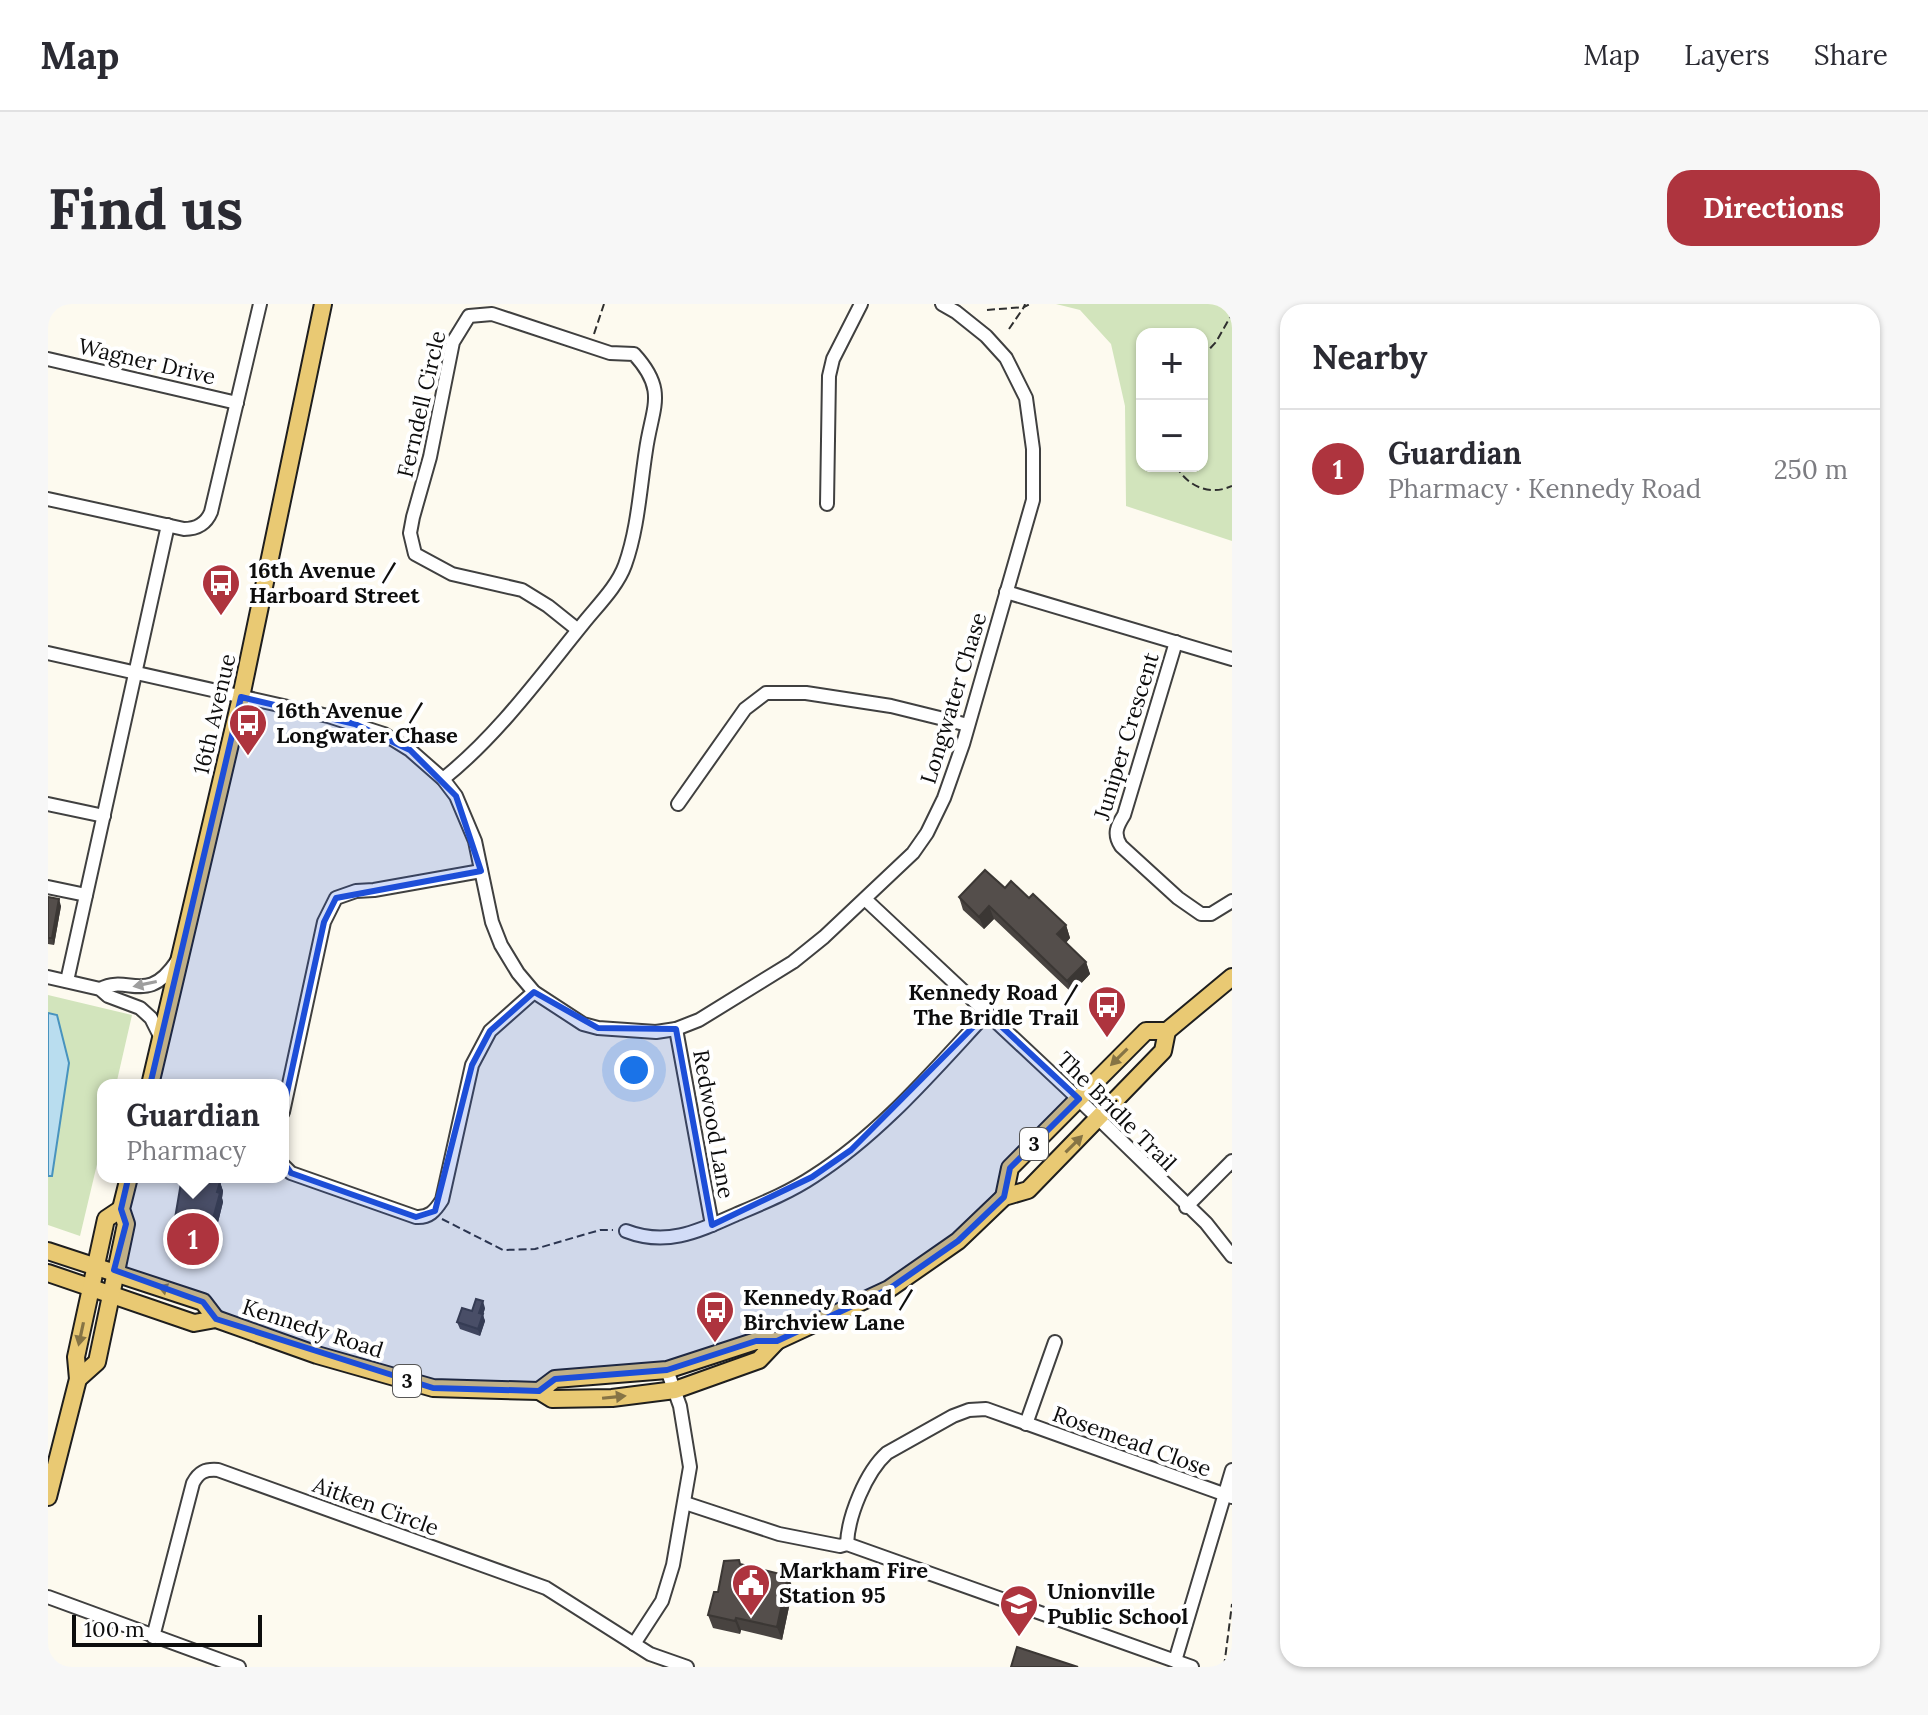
<!DOCTYPE html>
<meta charset="utf-8">
<style>
:root{--surface:#fff;--page:#f7f7f7;--text:#2b2b33;--muted:#7c7c81;--line:#e1e1e2;--accent:#ae343e}
body{margin:0;font-family:Lora,serif;background:var(--page);color:var(--text)}
.controls{position:absolute;right:24px;top:24px;display:grid;overflow:hidden;border-radius:16px;box-shadow:0 2px 6px #0004}
.controls button{width:72px;height:72px;display:grid;place-items:center;padding:0;border:0;border-bottom:2px solid var(--line);background:var(--surface);color:var(--text);font:40px sans-serif}
.scale{position:absolute;left:24px;bottom:20px;width:190px;box-sizing:border-box;padding-left:8px;border:4px solid #0d0d0d;border-top:0;font-size:22px;line-height:28px;white-space:nowrap;color:#0d0d0d;-webkit-text-stroke:6px #fff;paint-order:stroke}
.you{position:absolute;left:586px;top:766px;width:28px;height:28px;margin:-20px;border:6px solid #fff;border-radius:50%;background:#1a73e8;box-shadow:0 0 0 12px #1a73e833}
.badge{display:grid;place-items:center;width:52px;height:52px;border-radius:50%;background:var(--accent);color:#fff;font-size:26px;font-weight:700}
.pin{position:absolute;translate:-50% -50%;border:4px solid #fff;box-shadow:0 2px 8px #0006}
.popup{position:absolute;left:49px;top:775px;width:192px;height:104px;box-sizing:border-box;display:grid;place-content:center;border-radius:16px;background:var(--surface);filter:drop-shadow(0 2px 6px #0005);font-size:26px;white-space:nowrap;color:var(--muted)}
.popup b{font-size:30px;color:var(--text)}
.popup::after{content:'';position:absolute;left:50%;top:100%;margin-left:-16px;border:16px solid transparent;border-top-color:var(--surface)}
.list{margin:0;padding:0;list-style:none}
h2{display:flex;justify-content:space-between;align-items:center;height:104px;margin:0;padding:0 32px;font-size:34px}
h2 small{font-size:26px;font-weight:400;color:var(--muted)}
.list li{display:grid;grid-template-columns:52px 1fr auto;gap:24px;align-items:center;box-sizing:border-box;height:120px;padding:0 32px;border-top:2px solid var(--line)}
.list b{display:block;font-size:30px;white-space:nowrap}
.list p{margin:0;font-size:26px;white-space:nowrap;color:var(--muted)}
.list em{font-size:26px;font-style:normal;color:var(--muted)}
.map{position:relative;flex:none;width:1184px;height:1363px;overflow:hidden;border-radius:24px}
header{display:flex;align-items:center;gap:48px;box-sizing:border-box;height:112px;padding:0 40px;background:var(--surface);border-bottom:2px solid var(--line)}
header strong{font-size:38px}
nav{display:flex;gap:44px;margin-inline-start:auto;font-size:28px}
.intro{display:flex;align-items:center;justify-content:space-between;box-sizing:border-box;height:192px;padding:0 48px}
h1{margin:0;font-size:56px}
.button{padding:20px 36px;border-radius:24px;background:var(--accent);color:#fff;font-size:28px;font-weight:700}
main{display:flex;gap:48px;padding:0 48px}
aside{flex:1;background:var(--surface);border-radius:24px;box-shadow:0 2px 6px #0004}
.map>svg:first-child{display:block}
.green{fill:#d2e4bc;fill-rule:evenodd}
.water{fill:#b9ddef;stroke:#4893be;stroke-width:2}
.lines{fill:none;stroke-linecap:round;stroke-linejoin:round}
.minor-casing{stroke:#404040;stroke-width:16}
.major-casing{stroke:#1e1e1e;stroke-width:20}
.path{stroke:#2f2f2f;stroke-width:2;stroke-dasharray:8 4;stroke-linecap:butt}
.minor{stroke:#fff;stroke-width:12}
.major{stroke:#e9c973;stroke-width:16}
.wall{fill:#484340}
.shaded-wall{fill:#3b3734}
.building{fill:#544e4b;stroke:#3b3734;stroke-width:2}
.oneway{fill:#9e9e9e}
.oneway2{fill:#867445}
.marked{fill:#1d4ed8;fill-opacity:0.2;stroke:#1d4ed8;stroke-width:6;stroke-linejoin:round}
.labels{text-anchor:middle;stroke-width:8;stroke-linejoin:round;paint-order:stroke}
.shield{fill:#fff;stroke:#565656;stroke-width:2}
.shield-label{font-size:20px;font-weight:bold;fill:#0d0d0d}
.street-label{font-size:22px;fill:#0d0d0d;stroke:#fff}
.poi-label{font-size:22px;font-weight:bold;fill:#0d0d0d;stroke:#fff;text-anchor:start}
</style>
<header>
<strong>Map</strong>
<nav><a>Map</a><a>Layers</a><a>Share</a></nav>
</header>
<div class="intro"><h1>Find us</h1><a class="button">Directions</a></div>
<main>
<div class="map">
<svg width="1184" height="1363" viewBox="0 0 1184 1363">
<rect width="100%" height="100%" fill="#fdfaef"/>
<!-- green -->
<g class="green">
<path d="M1008,0H1184V237L1078,202L1077,102L1063,40L1032,6ZM1094,30H1154V162H1094Z"/>
<polygon points="0,691 84,711 68,781 55,781 55,835 32,932 0,921"/>
</g>
<!-- water -->
<polygon class="water" points="0,709 9,711 21,759 4,872 0,872"/>
<g class="lines">
<defs>
<g id="minor">
<polyline points="0,55 189,99"/>
<path d="M0,195L136,225C149,225 158,220 163,208L212,0"/>
<polyline points="779,200 781,72 785,55 813,0"/>
<polyline points="958,288 1184,355"/>
<path d="M1128,338L1076,511C1069,522 1065,530 1073,542L1130,594L1153,610H1163L1184,597"/>
<polyline points="0,349 280,412 336,430 362,446 395,475 408,492 427,537 444,618 453,641 470,669 486,688 535,720 550,724 608,728 628,725 651,716 745,658 776,633 865,549 879,529 896,494 915,440 985,196 985,145 978,94 958,54 938,32 908,8 894,0"/>
<path d="M395,475C449,432 491,374 534,321C549,302 569,283 577,261C590,225 592,184 598,146C604,103 620,87 586,50L562,49L444,10L421,12L405,38L382,153L365,213L362,229L367,250L404,270L474,286L500,302L530,326"/>
<polyline points="0,500 56,512"/>
<polyline points="630,500 697,405 718,389 758,389 843,402 920,421"/>
<polyline points="0,583 38,591"/>
<polyline points="817,595 1020,785 1158,919 1184,952"/>
<polyline points="0,673 52,685 60,692 92,704 103,714 113,734"/>
<polyline points="19,677 120,221"/>
<path d="M52,685C81,670 99,702 129,657"/>
<polyline points="628,725 664,921"/>
<polyline points="235,808 276,618 288,594 308,587 326,586 433,567"/>
<path d="M235,861L243,869L368,913C381,914 387,907 394,896L424,761L442,727L486,688"/>
<polyline points="1138,903 1184,857"/>
<path d="M578,927C619,943 651,927 689,910C715,899 742,888 766,872C833,829 885,767 939,709"/>
<polyline points="978,1120 1007,1038"/>
<polyline points="637,1199 731,1230 792,1242 799,1240 1144,1363"/>
<path d="M799,1240C800,1212 818,1168 839,1149L905,1112L921,1106L938,1105L1184,1193"/>
<polyline points="0,1293 191,1363"/>
<path d="M105,1333L145,1179C151,1168 157,1165 170,1166L498,1284L602,1350L639,1363"/>
<polyline points="586,1340 614,1297 625,1261 642,1163 632,1102 619,1066"/>
<polyline points="1127,1357 1184,1166"/>
</g>
<g id="major">
<polyline points="102,781 193,393 275,0"/>
<polyline points="956,893 962,864 1098,727 1119,727 1184,673"/>
<polyline points="0,947 155,998 168,1015"/>
<polyline points="0,969 146,1019 168,1015 269,1051 385,1084 491,1087 504,1095 564,1094 627,1086 711,1056 729,1037"/>
<polyline points="30,1075 49,1058 78,920 73,905 81,873"/>
<polyline points="491,1087 507,1075 619,1066 708,1037 729,1037 841,985 910,937 956,893 980,886 1115,747 1119,727"/>
<polyline points="0,1193 30,1075 28,1053 58,915 73,905"/>
</g>
</defs>
<!-- minor casing -->
<use href="#minor" class="minor-casing"/>
<!-- major casing -->
<use href="#major" class="major-casing"/>
<!-- path -->
<g class="path">
<polyline points="939,6 976,3 977,0"/>
<polyline points="961,25 976,3 982,0"/>
<polyline points="546,30 556,0"/>
<polyline points="1154,53 1168,38 1184,10"/>
<path d="M1128,162C1140,183 1162,192 1184,182"/>
<polyline points="394,915 455,946 487,945 552,926 565,926"/>
<polyline points="1176,1363 1184,1300"/>
</g>
<!-- minor -->
<use href="#minor" class="minor"/>
<!-- major -->
<use href="#major" class="major"/>
</g>
<!-- wall -->
<g class="wall">
<polygon points="957,584 981,594 1018,621 1022,634 1018,639 1038,658 1042,670 1024,689 946,615 936,625 915,606 911,593"/>
<polygon points="0,593 13,602 6,641 0,640"/>
<polygon points="172,878 175,887 174,894 175,898 163,947 138,944 135,935 135,931 129,930 126,920"/>
<polygon points="437,1004 435,1011 437,1017 432,1032 412,1025 409,1018 424,1007"/>
<polygon points="692,1260 745,1284 734,1336 693,1326 692,1330 665,1324 660,1311 670,1288"/>
</g>
<!-- shaded-wall -->
<g class="shaded-wall">
<polygon points="11,595 13,602 6,641 4,634"/>
<polygon points="941,602 946,615 936,625 931,613"/>
<polygon points="1018,621 1022,634 1014,643 1009,630"/>
<polygon points="1038,658 1042,670 1024,689 1019,677"/>
<polygon points="172,878 175,887 174,894 175,898 163,947 159,937"/>
<polygon points="435,997 437,1004 435,1011 437,1017 432,1032 430,1025 431,1009"/>
<polygon points="740,1272 745,1284 734,1336 729,1323"/>
<polygon points="688,1314 693,1326 692,1330 687,1317"/>
</g>
<!-- building -->
<g class="building">
<polygon points="937,566 957,584 963,577 981,594 985,590 1018,621 1009,630 1038,658 1019,677 941,602 931,613 911,593"/>
<polygon points="0,593 11,595 4,634 0,634"/>
<polygon points="134,873 153,873 172,878 169,888 172,889 159,937 135,935 137,923 126,920"/>
<polygon points="428,995 435,997 431,1009 435,1010 430,1025 409,1018 414,1004 424,1007"/>
<polygon points="691,1256 692,1260 740,1272 729,1323 688,1314 687,1317 660,1311 666,1288 670,1288 676,1257"/>
<polygon points="969,1343 1030,1363 963,1363"/>
</g>
<!-- one-way arrows -->
<defs><path id="oneway-solid" d="M-6-.8H1V-3.2L6.5 0L1 3.2V.8H-6Z" transform="scale(2)"/></defs>
<use class="oneway" href="#oneway-solid" transform="translate(97 680) rotate(168)"/>
<g class="oneway2">
<use href="#oneway-solid" transform="translate(1071 753) rotate(135)"/>
<use href="#oneway-solid" transform="translate(1026 840) rotate(-45)"/>
<use href="#oneway-solid" transform="translate(121 986) rotate(-161)"/>
<use href="#oneway-solid" transform="translate(33 1030) rotate(102)"/>
<use href="#oneway-solid" transform="translate(566 1093) rotate(-6)"/>
</g>
<!-- marked area -->
<path class="marked" d="M193,393L307,420L362,446L408,492L433,567L288,594L276,618L233,816L229,849L243,869L368,913L387,907L424,761L442,727L486,688L550,724L628,725L664,921L764,873L803,846L939,709L1031,795L962,864L956,893L910,937L841,985L729,1037H708L619,1066L507,1075L491,1087L385,1084L168,1015L155,998L66,966L78,920L73,905Z"/>
<!-- icons -->
<defs>
<symbol id="bus-pin" viewBox="-11 -11 22 30"><path d="M0 17L-7.5 6A9.5 9.5 0 1 1 7.5 6Z" fill="#ae343e" stroke="#fff"/><path d="M-5-6H5V4H4V6H2V4H-2V6H-4V4H-5ZM-3.5-4V0h7V-4ZM-3.5 1.2v1.5H-2V1.2ZM2 1.2v1.5H3.5V1.2Z" fill="#fff"/></symbol>
<symbol id="civic-pin" viewBox="-11 -11 22 30"><path d="M0 17L-7.5 6A9.5 9.5 0 1 1 7.5 6Z" fill="#ae343e" stroke="#fff"/><path d="M-.6-6.5H3V-4.5H.6V-3L4-1V1h2V6H-6V1h2V-1L-.6-3ZM-1.2 2.5V6h2.4V2.5Z" fill="#fff"/></symbol>
<symbol id="school-pin" viewBox="-11 -11 22 30"><path d="M0 17L-7.5 6A9.5 9.5 0 1 1 7.5 6Z" fill="#ae343e" stroke="#fff"/><path d="M0-5L7-2L0 1L-7-2ZM-4 1L0 2.5L4 1V4Q0 6-4 4Z" fill="#fff"/></symbol>
</defs>
<g fill-rule="evenodd">
<use href="#bus-pin" x="151" y="257" width="44" height="60"/>
<use href="#bus-pin" x="178" y="397" width="44" height="60"/>
<use href="#bus-pin" x="1037" y="679" width="44" height="60"/>
<use href="#bus-pin" x="645" y="984" width="44" height="60"/>
<use href="#civic-pin" x="681" y="1257" width="44" height="60"/>
<use href="#school-pin" x="949" y="1278" width="44" height="60"/>
</g>
<g class="labels">
<!-- shield labels -->
<g class="shield">
<rect x="972" y="824" width="28" height="32" rx="6"/>
<rect x="345" y="1061" width="28" height="32" rx="6"/>
</g>
<g class="shield-label">
<text x="986" y="847">3</text>
<text x="359" y="1084">3</text>
</g>
<!-- street labels -->
<g class="street-label">
<text transform="translate(99 57) rotate(13)" y="8">Wagner Drive</text>
<text transform="translate(373 100) rotate(-77)" y="8">Ferndell Circle</text>
<text transform="translate(905 394) rotate(-73)" y="8">Longwater Chase</text>
<text transform="translate(166 410) rotate(-77)" y="8">16th Avenue</text>
<text transform="translate(1078 432) rotate(-73)" y="8">Juniper Crescent</text>
<text transform="translate(1069 807) rotate(45)" y="8">The Bridle Trail</text>
<text transform="translate(666 820) rotate(80)" y="8">Redwood Lane</text>
<text transform="translate(265 1024) rotate(18)" y="8">Kennedy Road</text>
<text transform="translate(1084 1137) rotate(20)" y="8">Rosemead Close</text>
<text transform="translate(328 1202) rotate(20)" y="8">Aitken Circle</text>
</g>
<!-- poi labels -->
<g class="poi-label">
<text x="201" y="274">16th Avenue /<tspan x="201" dy="25">Harboard Street</tspan></text>
<text x="228" y="414">16th Avenue /<tspan x="228" dy="25">Longwater Chase</tspan></text>
<text x="1031" y="696" text-anchor="end">Kennedy Road /<tspan x="1031" dy="25">The Bridle Trail</tspan></text>
<text x="695" y="1001">Kennedy Road /<tspan x="695" dy="25">Birchview Lane</tspan></text>
<text x="731" y="1274">Markham Fire<tspan x="731" dy="25">Station 95</tspan></text>
<text x="999" y="1295">Unionville<tspan x="999" dy="25">Public School</tspan></text>
</g>
</g>
</svg>
<div class="controls">
<button>+</button>
<button>−</button>
</div>
<div class="scale">100 m</div>
<div class="you"></div>
<div class="pin badge" style="left:145px;top:935px">1</div>
<div class="popup"><b>Guardian</b>Pharmacy</div>
</div>
<aside>
<h2>Nearby<small></small></h2>
<ul class="list">
<li><span class="badge">1</span><div><b>Guardian</b><p>Pharmacy · Kennedy Road</p></div><em>250 m</em></li>
</ul>
</aside>
</main>
